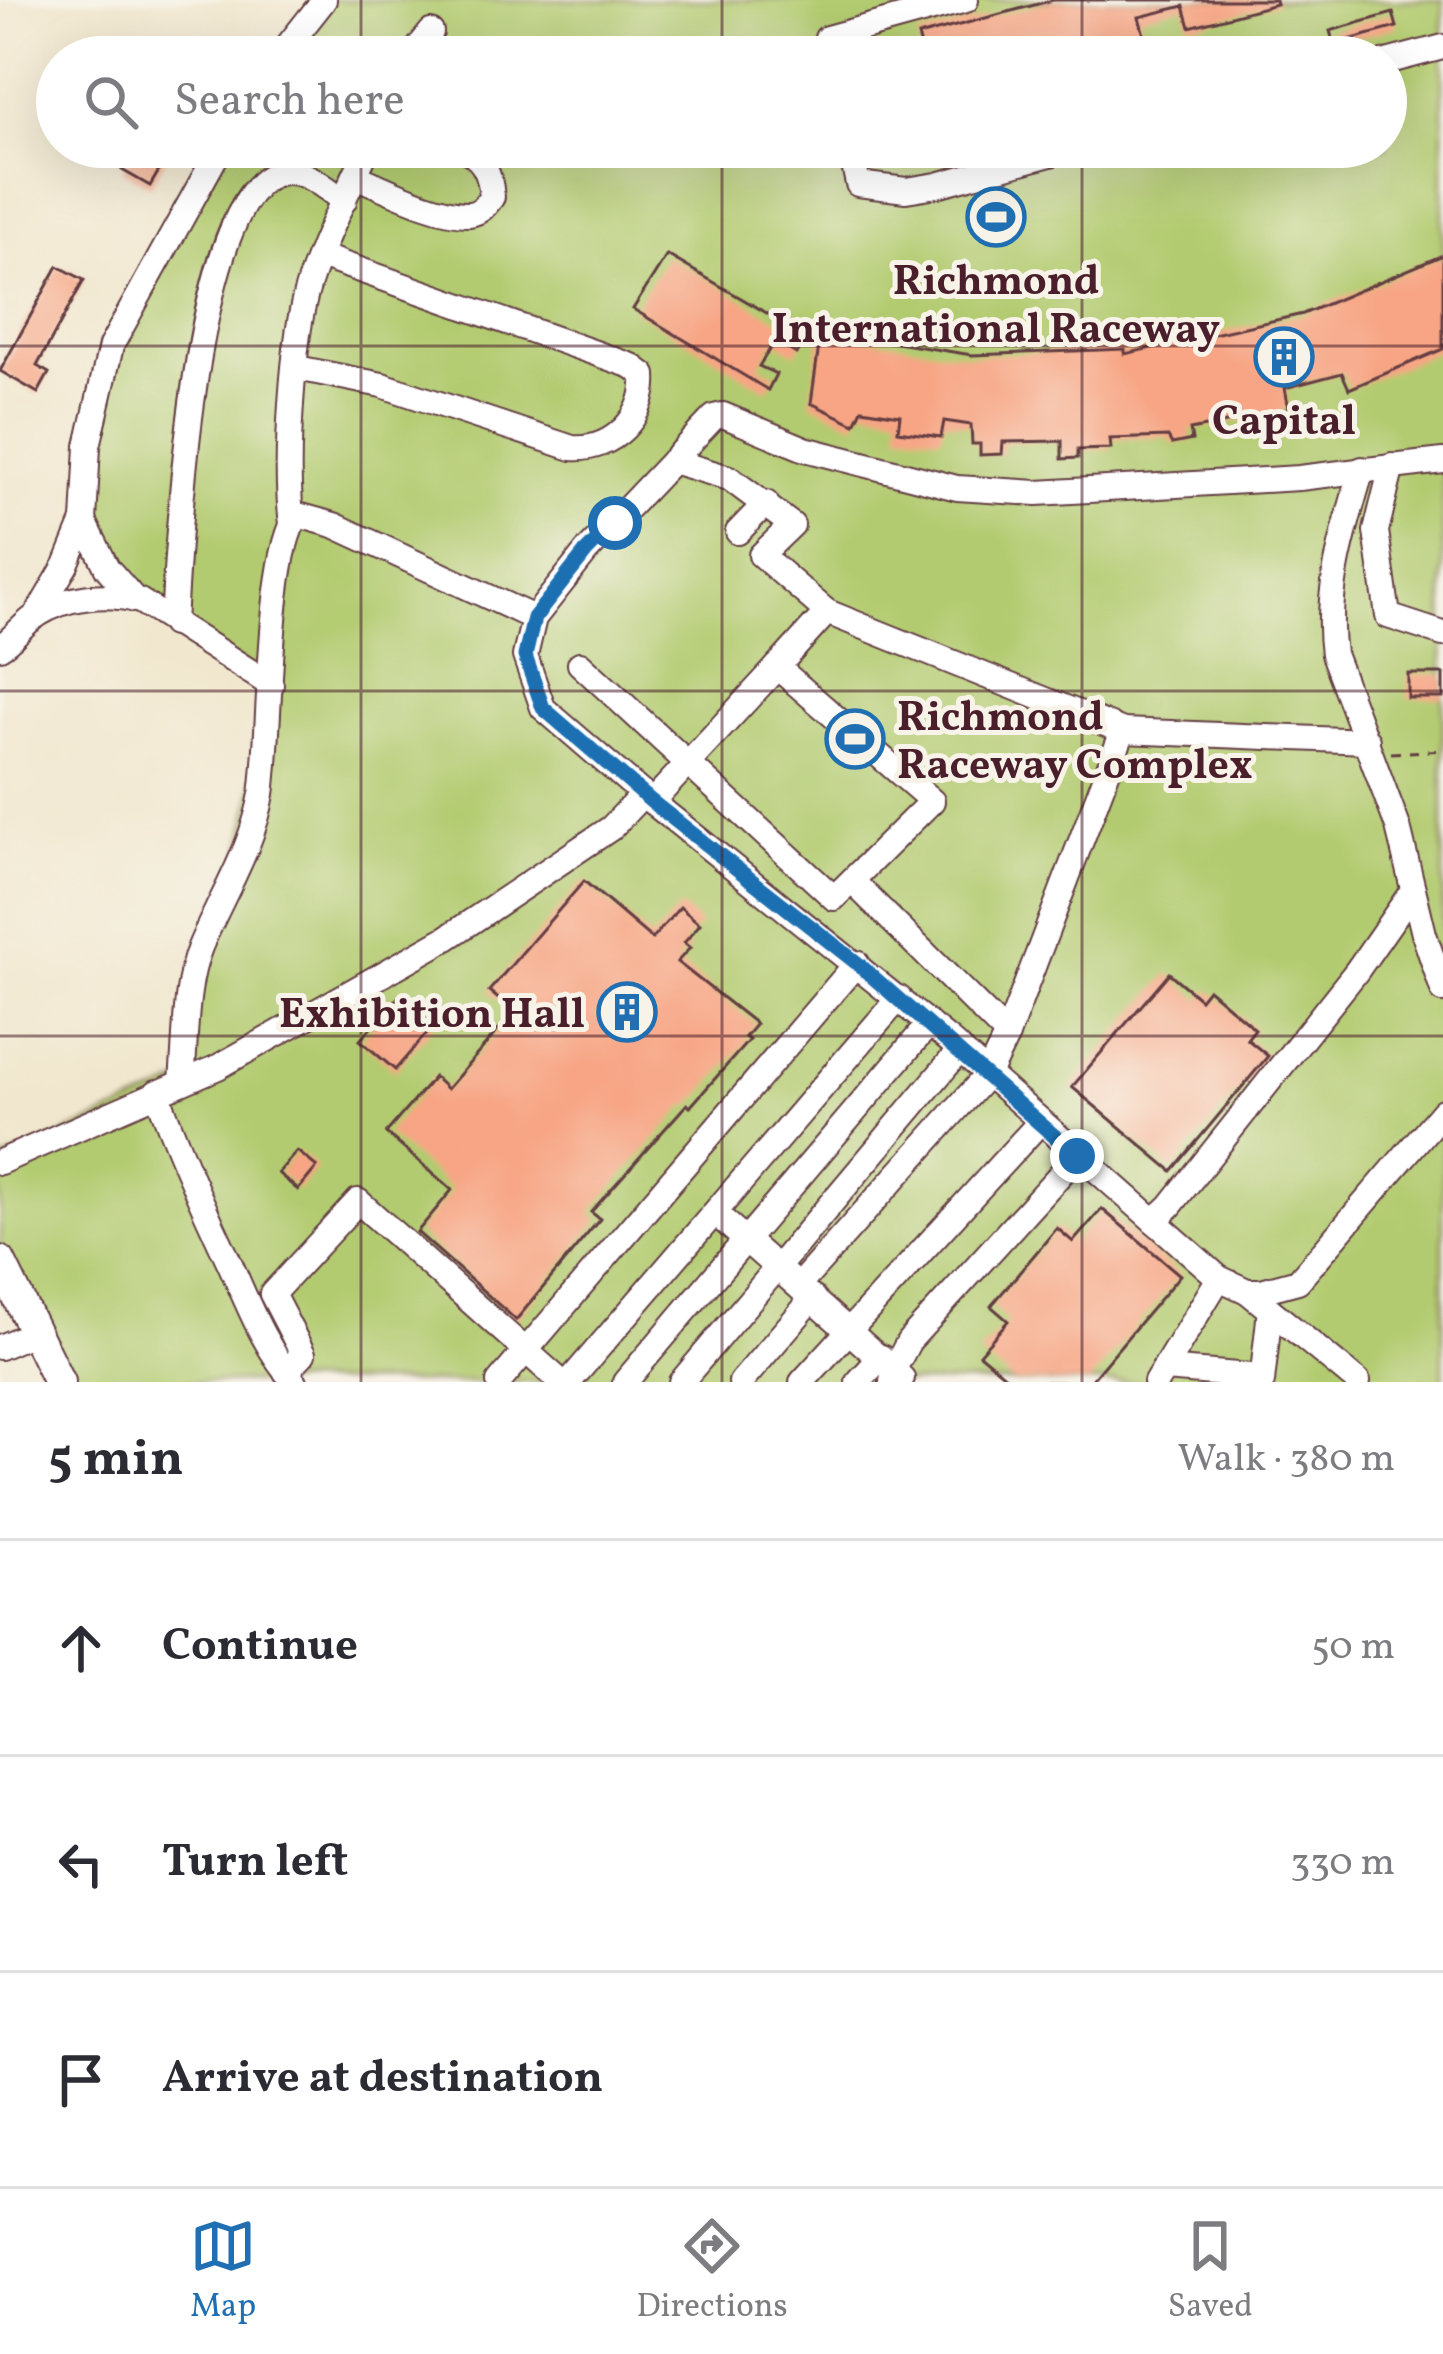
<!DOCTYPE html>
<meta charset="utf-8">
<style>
:root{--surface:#fff;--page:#f2f2f3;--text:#2b2b33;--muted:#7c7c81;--line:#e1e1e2;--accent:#1f6fb2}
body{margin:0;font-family:Vollkorn,serif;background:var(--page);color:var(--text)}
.stop{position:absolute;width:36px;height:36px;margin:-27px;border:9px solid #1f6fb2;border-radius:50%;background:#fff}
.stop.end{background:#1f6fb2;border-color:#fff;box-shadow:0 3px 12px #0008}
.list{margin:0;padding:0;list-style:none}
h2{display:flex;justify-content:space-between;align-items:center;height:156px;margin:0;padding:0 48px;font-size:51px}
h2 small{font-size:39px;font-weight:400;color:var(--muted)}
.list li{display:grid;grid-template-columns:78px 1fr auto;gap:36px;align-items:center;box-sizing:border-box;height:216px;padding:0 48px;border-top:3px solid var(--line)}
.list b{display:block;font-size:45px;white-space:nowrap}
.list em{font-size:39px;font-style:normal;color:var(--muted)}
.icon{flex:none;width:66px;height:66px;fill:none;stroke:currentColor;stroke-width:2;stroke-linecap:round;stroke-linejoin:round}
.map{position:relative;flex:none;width:1443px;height:1382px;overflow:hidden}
.search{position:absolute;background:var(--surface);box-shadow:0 12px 48px #0002;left:36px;right:36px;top:36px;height:132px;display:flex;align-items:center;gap:30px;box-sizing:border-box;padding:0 42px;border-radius:66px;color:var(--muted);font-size:45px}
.sheet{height:804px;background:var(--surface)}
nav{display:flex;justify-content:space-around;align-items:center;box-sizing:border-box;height:168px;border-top:3px solid var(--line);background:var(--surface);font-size:33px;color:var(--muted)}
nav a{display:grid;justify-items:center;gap:6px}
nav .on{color:var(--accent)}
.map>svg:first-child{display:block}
.green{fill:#b2cb70;stroke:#7e754e;stroke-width:3}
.building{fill:#f7a584}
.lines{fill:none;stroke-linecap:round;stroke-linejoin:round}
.minor-casing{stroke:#633d43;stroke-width:28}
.major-casing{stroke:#633d43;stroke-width:34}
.path{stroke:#633d43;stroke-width:3;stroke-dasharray:9 9;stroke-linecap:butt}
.minor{stroke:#fff;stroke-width:24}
.major{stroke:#fff;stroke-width:30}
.route{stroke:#1f6fb2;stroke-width:15}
.grid{fill:none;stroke:#4a1f2b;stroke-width:3;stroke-opacity:0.55}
.labels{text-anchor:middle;stroke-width:10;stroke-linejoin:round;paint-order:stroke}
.poi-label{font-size:42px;font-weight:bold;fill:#4a1f2b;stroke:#f7f3e8}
</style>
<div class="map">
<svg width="1443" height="1382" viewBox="0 0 1443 1382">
<rect width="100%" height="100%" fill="#f7f3e8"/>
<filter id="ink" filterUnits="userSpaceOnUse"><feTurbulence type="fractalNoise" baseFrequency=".00833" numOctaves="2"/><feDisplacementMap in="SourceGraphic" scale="24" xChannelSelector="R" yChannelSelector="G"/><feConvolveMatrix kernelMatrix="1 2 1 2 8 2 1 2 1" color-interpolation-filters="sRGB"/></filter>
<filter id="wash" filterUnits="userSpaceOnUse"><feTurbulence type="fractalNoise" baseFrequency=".004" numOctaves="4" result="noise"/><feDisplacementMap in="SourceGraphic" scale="48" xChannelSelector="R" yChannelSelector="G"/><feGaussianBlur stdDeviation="2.7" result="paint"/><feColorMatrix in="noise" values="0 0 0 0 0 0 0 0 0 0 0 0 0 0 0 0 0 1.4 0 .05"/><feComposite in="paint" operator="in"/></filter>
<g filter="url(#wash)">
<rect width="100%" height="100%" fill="#f1e7ce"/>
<!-- green -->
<polygon class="green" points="328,0 1443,0 1443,1382 59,1382 0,1261 0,1162 182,1082 192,991 241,855 271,685 140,602 84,521 97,399 221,147 1386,147 1386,57 277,57"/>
<g id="blocks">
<!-- building -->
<g class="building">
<polygon points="1053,0 1275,0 1276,4 1190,27 1184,6 1139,17 1148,50 1123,57 1059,57 1056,43 1004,57 924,57 918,36"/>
<polygon points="1393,13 1397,27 1334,44 1330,31"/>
<polygon points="135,147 173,147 150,186 122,170"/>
<polygon points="667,255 806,336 796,354 775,341 759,366 776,374 768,390 633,309"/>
<polygon points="1443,255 1443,349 1349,389 1342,373 1285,388 1289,409 1281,410 1283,420 1263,424 1262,416 1190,430 1192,440 1172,444 1168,437 1110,439 1111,449 1078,450 1078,458 1062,459 1062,441 1003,442 1002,454 980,455 980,444 972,444 971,425 944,421 941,437 898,431 900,415 862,409 855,424 811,403 821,331 972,355 1125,349 1125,354 1303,314"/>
<polygon points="58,266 84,280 37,366 49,373 38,393 0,371"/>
<rect x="1408" y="674" width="35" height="24"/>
<polygon points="584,881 652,939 680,907 700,924 684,943 690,948 677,962 756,1024 745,1037 749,1040 690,1107 687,1104 591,1212 600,1219 516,1320 417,1232 452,1190 386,1133 434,1077 447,1089 514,1012 489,991"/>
<polygon points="1169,973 1200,999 1208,989 1255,1029 1247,1039 1268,1056 1172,1171 1072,1087"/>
<polygon points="400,995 434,1025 395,1070 360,1040"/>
<polygon points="297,1151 317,1167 298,1190 278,1173"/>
<polygon points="1102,1209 1180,1275 1090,1382 1013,1382 979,1354 1008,1321 991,1306 1057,1228 1073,1242"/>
</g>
</g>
</g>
<g filter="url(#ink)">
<use href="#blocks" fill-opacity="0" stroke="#633d43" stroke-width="3"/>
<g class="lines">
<defs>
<g id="minor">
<polyline points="279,57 324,0"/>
<polyline points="411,57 431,32"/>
<polyline points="831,57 827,38 966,0"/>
<polyline points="1386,62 1443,47"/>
<polyline points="850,147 858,184 906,190 937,185 1076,147"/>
<path d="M355,176C385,188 437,215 469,214C480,213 485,206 492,197C490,172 483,157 460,147"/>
<path d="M297,368L382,385L572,448C612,451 647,417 644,375L632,366L320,256"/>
<polyline points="1443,461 1299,478 1037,493 957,488 805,449 723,415 714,417 586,552 534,618 525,656 543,708 652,802 950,1041 1219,1278 1247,1291 1261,1291 1298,1281 1443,1111"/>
<polyline points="1392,466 1376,531 1388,616 1443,634"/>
<path d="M1362,469C1345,528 1324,592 1333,654L1398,827L1424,934L1443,990"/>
<polyline points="84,521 107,568 135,600"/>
<path d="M292,523C284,468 292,336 309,283C324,237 348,192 368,147"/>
<polyline points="738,532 766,503"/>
<polyline points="827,612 1123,731 1367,741"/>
<polyline points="36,616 66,565 84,521 88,446 111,346 221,147"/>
<path d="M173,624C177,547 194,193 279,173C303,167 326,188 344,201"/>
<path d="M0,647C14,638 23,624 37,615C66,596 106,592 140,601L271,685"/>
<polyline points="580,664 834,898 932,801 777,667 827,612 761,555 792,525 729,478 672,461"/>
<polyline points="652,802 777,667"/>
<polyline points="852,881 1007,1035"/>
<path d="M182,1082C186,1039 184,987 200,947C221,897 253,847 262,794C271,735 267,554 298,515L334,525L534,618"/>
<path d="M157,1092C178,1152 204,1209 231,1266C249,1306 265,1349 295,1382"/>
<polyline points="0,1162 218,1067 447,938 611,828 643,794"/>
<polyline points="715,1213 902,1378"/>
<polyline points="1154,1221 1170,1206 1356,972 1413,890"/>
<polyline points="799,1285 988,1074 1007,1035 1123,731"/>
<polyline points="1247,1291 1358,1382"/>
<polyline points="0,1347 35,1332"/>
<polyline points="1164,1369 1262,1377"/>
<polyline points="286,1372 303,1354 272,1294 358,1201 561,1382"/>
<polyline points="499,1382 857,963"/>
<polyline points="569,1382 899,998"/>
<polyline points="625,1382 929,1024"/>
<polyline points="681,1382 960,1050"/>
<polyline points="741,1382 813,1298"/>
<polyline points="802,1382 1040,1122"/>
<polyline points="858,1382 881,1357"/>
<polyline points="892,1382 894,1369 909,1341 1077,1156"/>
<polyline points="1156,1382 1219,1278"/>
<polyline points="1262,1382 1270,1310"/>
</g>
<polyline id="major" points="0,1261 59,1382"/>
</defs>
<!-- minor casing -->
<use href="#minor" class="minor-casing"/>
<!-- major casing -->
<use href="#major" class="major-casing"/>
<!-- path -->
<polyline class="path" points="1391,753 1443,750"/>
<!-- minor -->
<use href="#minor" class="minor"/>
<!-- major -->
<use href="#major" class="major"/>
</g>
</g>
<g class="lines" filter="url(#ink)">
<!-- route -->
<polyline class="route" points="615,523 586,552 534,618 525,656 543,708 652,802 857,963 1077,1156"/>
</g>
<!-- grid -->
<path class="grid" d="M361,0V57M722,0V57M1082,0V57M361,147V1382M722,147V1382M1082,147V1382M0,346H1443M0,691H1443M0,1036H1443"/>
<!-- icons -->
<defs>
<symbol id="stadium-ring" viewBox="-11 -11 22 22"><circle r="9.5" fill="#f7f3e8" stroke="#1f6fb2" stroke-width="1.5"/><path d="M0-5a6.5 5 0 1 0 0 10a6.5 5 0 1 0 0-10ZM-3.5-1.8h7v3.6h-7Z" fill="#1f6fb2"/></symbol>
<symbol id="building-ring" viewBox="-11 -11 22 22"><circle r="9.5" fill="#f7f3e8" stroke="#1f6fb2" stroke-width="1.5"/><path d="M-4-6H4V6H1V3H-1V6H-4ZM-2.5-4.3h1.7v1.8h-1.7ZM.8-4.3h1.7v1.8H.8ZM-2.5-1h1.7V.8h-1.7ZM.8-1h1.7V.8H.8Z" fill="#1f6fb2"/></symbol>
</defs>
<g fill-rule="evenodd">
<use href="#stadium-ring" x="963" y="184" width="66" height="66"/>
<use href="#building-ring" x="1251" y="324" width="66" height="66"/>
<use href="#stadium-ring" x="822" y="706" width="66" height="66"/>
<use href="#building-ring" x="594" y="979" width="66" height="66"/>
</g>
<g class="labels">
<!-- poi labels -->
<g class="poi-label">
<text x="996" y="294">Richmond<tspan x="996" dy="48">International Raceway</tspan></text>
<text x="1284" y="434">Capital</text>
<text x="897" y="730" text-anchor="start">Richmond<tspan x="897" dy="48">Raceway Complex</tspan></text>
<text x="585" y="1027" text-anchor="end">Exhibition Hall</text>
</g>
</g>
</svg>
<div class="stop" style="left:615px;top:523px"></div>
<div class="stop end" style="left:1077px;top:1156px"></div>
<div class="search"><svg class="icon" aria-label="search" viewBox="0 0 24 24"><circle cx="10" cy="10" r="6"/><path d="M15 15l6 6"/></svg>Search here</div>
</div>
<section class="sheet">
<h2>5 min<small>Walk · 380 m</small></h2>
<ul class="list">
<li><svg class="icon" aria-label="ahead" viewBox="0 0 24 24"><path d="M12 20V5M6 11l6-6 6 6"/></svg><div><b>Continue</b></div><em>50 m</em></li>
<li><svg class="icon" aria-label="left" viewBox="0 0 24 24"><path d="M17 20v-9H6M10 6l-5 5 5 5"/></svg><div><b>Turn left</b></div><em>330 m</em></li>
<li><svg class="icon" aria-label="arrive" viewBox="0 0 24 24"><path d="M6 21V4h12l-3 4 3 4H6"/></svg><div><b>Arrive at destination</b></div></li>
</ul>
</section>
<nav>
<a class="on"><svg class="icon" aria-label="map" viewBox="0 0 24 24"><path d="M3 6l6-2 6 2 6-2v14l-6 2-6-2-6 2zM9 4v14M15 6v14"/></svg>Map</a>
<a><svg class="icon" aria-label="directions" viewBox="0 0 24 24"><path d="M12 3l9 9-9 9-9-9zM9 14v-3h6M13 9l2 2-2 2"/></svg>Directions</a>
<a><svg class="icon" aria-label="saved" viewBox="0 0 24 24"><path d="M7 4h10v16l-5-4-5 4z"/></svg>Saved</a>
</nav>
